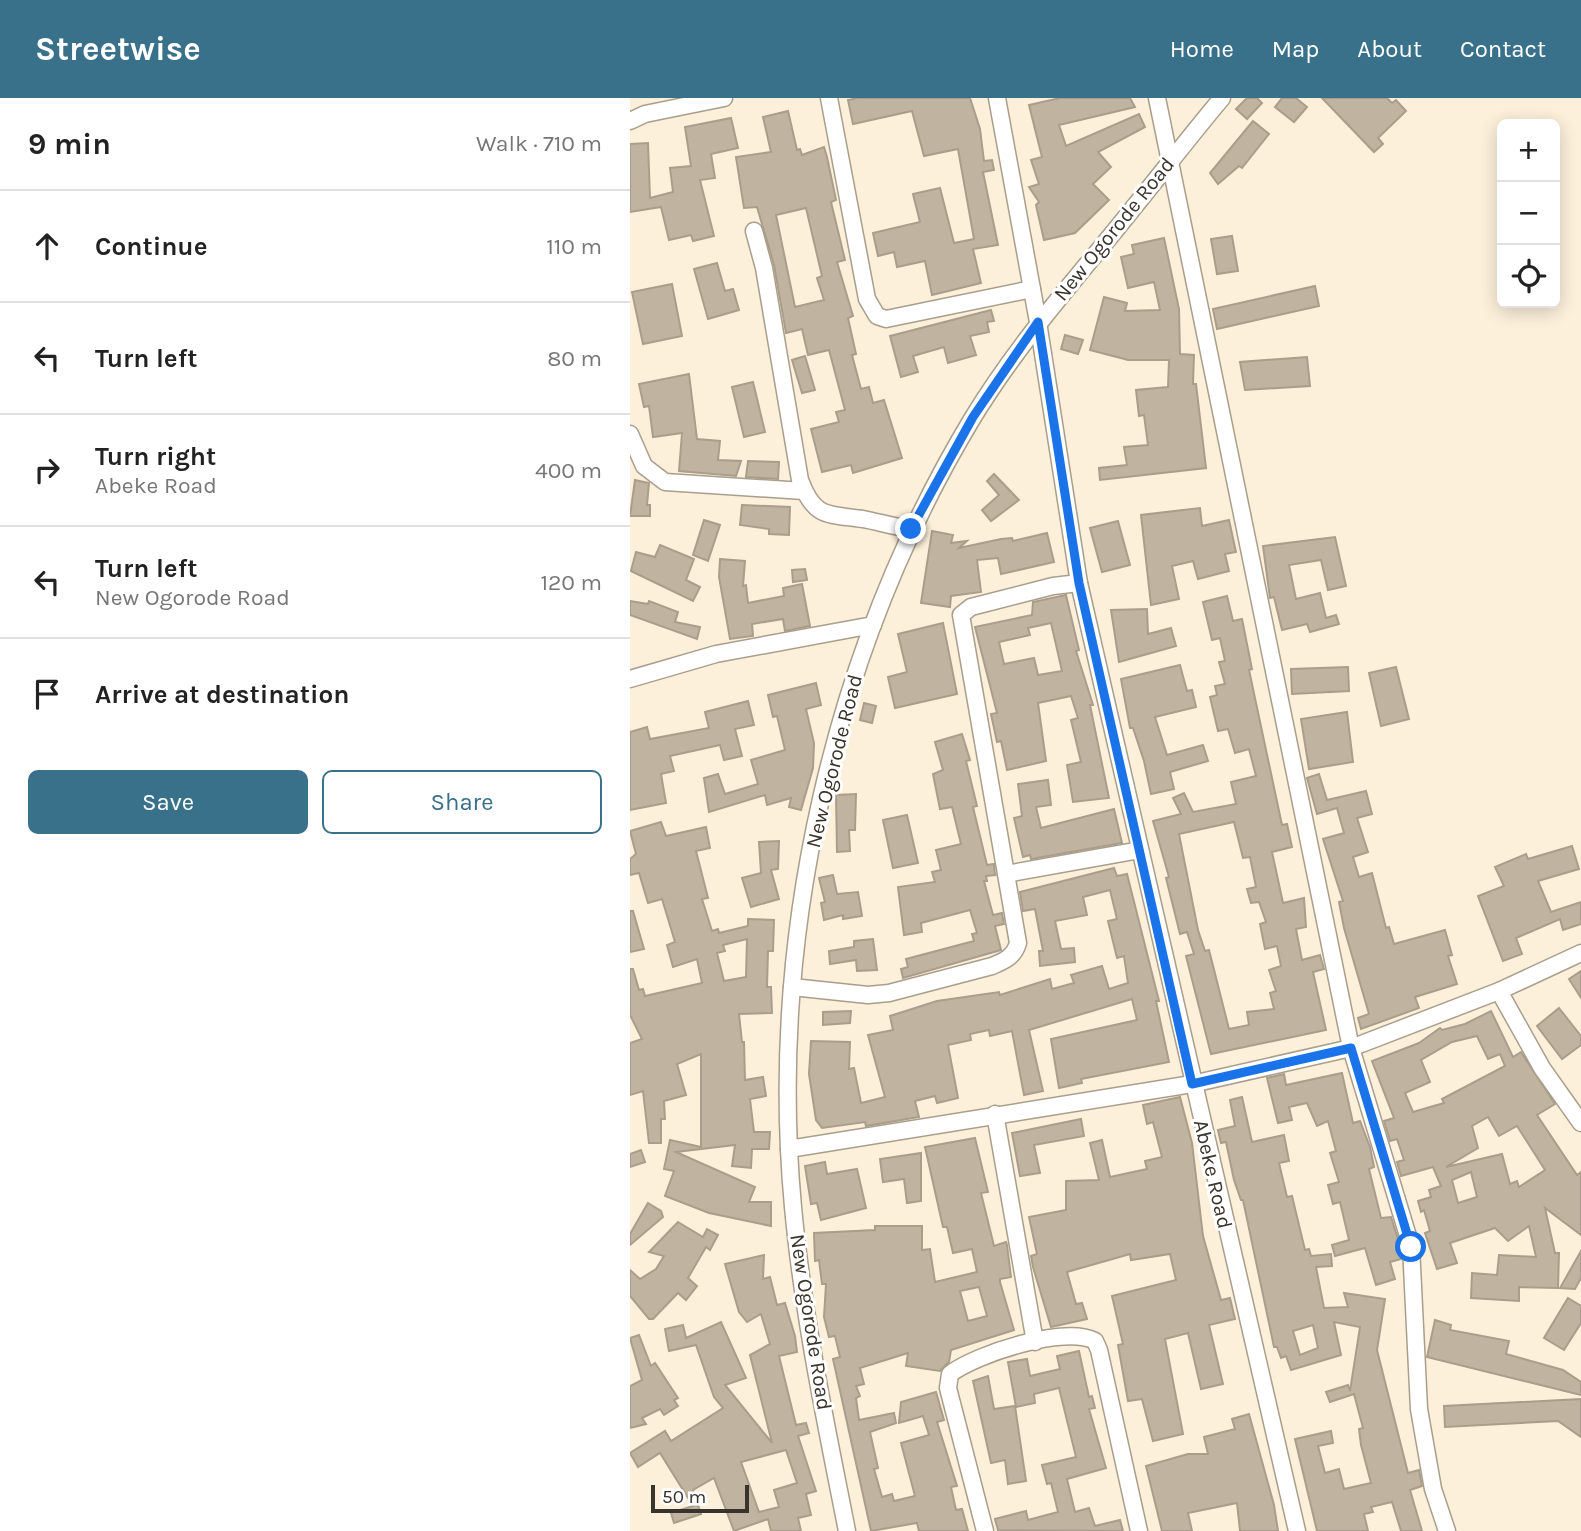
<!DOCTYPE html>
<meta charset="utf-8">
<style>
:root{--surface:#fff;--page:#f6f6f6;--text:#222;--muted:#767676;--line:#e0e0e0;--accent:#39718b}
body{margin:0;font-family:Karla,sans-serif;background:var(--page);color:var(--text)}
.controls{position:absolute;right:21px;top:21px;display:grid;overflow:hidden;border-radius:10px;box-shadow:0 4px 18px #0003}
.controls button{width:63px;height:63px;display:grid;place-items:center;padding:0;border:0;border-bottom:2px solid var(--line);background:var(--surface);color:var(--text);font:35px sans-serif}
.scale{position:absolute;left:21px;bottom:18px;width:98px;box-sizing:border-box;padding-left:7px;border:4px solid #38332b;border-top:0;font-size:19px;line-height:24px;white-space:nowrap;color:#38332b;-webkit-text-stroke:5px #fff;paint-order:stroke}
.stop{position:absolute;width:21px;height:21px;margin:-16px;border:5px solid #1a73e8;border-radius:50%;background:#fff}
.stop.end{background:#1a73e8;border-color:#fff;box-shadow:0 2px 7px #0008}
.list{margin:0;padding:0;list-style:none}
h2{display:flex;justify-content:space-between;align-items:center;height:91px;margin:0;padding:0 28px;font-size:30px}
h2 small{font-size:23px;font-weight:400;color:var(--muted)}
.list li{display:grid;grid-template-columns:46px 1fr auto;gap:21px;align-items:center;box-sizing:border-box;height:112px;padding:0 28px;border-top:2px solid var(--line)}
.list b{display:block;font-size:26px;white-space:nowrap}
.list p{margin:0;font-size:23px;white-space:nowrap;color:var(--muted)}
.list em{font-size:23px;font-style:normal;color:var(--muted)}
.actions{display:flex;gap:14px;padding:21px 28px}
.actions a{flex:1;padding:16px 0;border:2px solid var(--accent);border-radius:10px;text-align:center;font-size:24px;color:var(--accent)}
.actions .main{background:var(--accent);color:#fff}
.icon{flex:none;width:38px;height:38px;fill:none;stroke:currentColor;stroke-width:2;stroke-linecap:round;stroke-linejoin:round}
.map{position:relative;flex:none;width:951px;height:1433px;overflow:hidden}
header{display:flex;align-items:center;gap:42px;box-sizing:border-box;height:98px;padding:0 35px;background:var(--accent);color:#fff}
header strong{font-size:33px}
nav{display:flex;gap:38px;margin-inline-start:auto;font-size:24px}
main{display:flex}
aside{flex:1;background:var(--surface)}
.map>svg:first-child{display:block}
.building{fill:#c0b4a1;stroke:#a99e8b;stroke-width:2;fill-rule:evenodd}
.lines{fill:none;stroke-linecap:round;stroke-linejoin:round}
.minor-casing{stroke:#a99e8b;stroke-width:19}
.minor{stroke:#fff;stroke-width:16}
.route{stroke:#1a73e8;stroke-width:9}
.labels{text-anchor:middle;stroke-width:6;stroke-linejoin:round;paint-order:stroke}
.street-label{font-size:21px;fill:#38332b;stroke:#fff}
</style>
<header>
<strong>Streetwise</strong>
<nav><a>Home</a><a>Map</a><a>About</a><a>Contact</a></nav>
</header>
<main>
<aside>
<h2>9 min<small>Walk · 710 m</small></h2>
<ul class="list">
<li><svg class="icon" aria-label="ahead" viewBox="0 0 24 24"><path d="M12 20V5M6 11l6-6 6 6"/></svg><div><b>Continue</b></div><em>110 m</em></li>
<li><svg class="icon" aria-label="left" viewBox="0 0 24 24"><path d="M17 20v-9H6M10 6l-5 5 5 5"/></svg><div><b>Turn left</b></div><em>80 m</em></li>
<li><svg class="icon" aria-label="right" viewBox="0 0 24 24"><path d="M7 20v-9h11M14 6l5 5-5 5"/></svg><div><b>Turn right</b><p>Abeke Road</p></div><em>400 m</em></li>
<li><svg class="icon" aria-label="left" viewBox="0 0 24 24"><path d="M17 20v-9H6M10 6l-5 5 5 5"/></svg><div><b>Turn left</b><p>New Ogorode Road</p></div><em>120 m</em></li>
<li><svg class="icon" aria-label="arrive" viewBox="0 0 24 24"><path d="M6 21V4h12l-3 4 3 4H6"/></svg><div><b>Arrive at destination</b></div></li>
</ul>
<div class="actions"><a class="main">Save</a><a>Share</a></div>
</aside>
<div class="map">
<svg width="951" height="1433" viewBox="0 0 951 1433">
<rect width="100%" height="100%" fill="#fcf0db"/>
<!-- building -->
<g class="building">
<polygon points="228,0 340,0 350,31 354,63 362,62 364,72 353,74 368,147 343,151 351,185 302,197 295,163 267,169 264,154 248,158 243,135 290,124 283,96 310,90 324,145 344,141 328,51 294,58 282,13 223,26 218,2"/>
<polygon points="430,0 500,0 505,9 429,27 436,48 509,16 515,29 468,54 481,69 463,86 479,102 445,135 414,142 406,107 409,104 399,89 409,86 401,62 412,59 399,7"/>
<polygon points="617,0 627,0 632,5 617,21 606,11"/>
<polygon points="652,0 666,0 677,9 664,24 645,9"/>
<polygon points="692,0 757,0 762,5 766,2 776,13 748,40 753,46 744,54"/>
<path d="M158,13L167,52L170,51L172,57L194,49L197,59L206,102L201,104L215,162L207,164L223,218L218,220L226,256L222,257L231,291L239,289L243,305L254,302L272,360L223,375L221,367L192,374L181,331L209,324L206,314L215,312L199,252L178,257L172,231L156,235L144,167L127,109L114,110L106,59L141,54L133,19ZM176,110L192,178L187,180L194,202L165,209L146,117Z"/>
<polygon points="101,20 108,50 81,56 85,80 70,82 84,138 63,143 61,137 39,142 31,109 0,114 0,46 18,45 20,100 43,94 40,70 61,68 55,29"/>
<polygon points="623,23 639,36 612,70 609,68 588,86 580,75"/>
<polygon points="602,138 608,173 587,176 581,141"/>
<polygon points="534,140 549,211 550,256 564,257 563,286 566,286 576,370 470,382 469,370 497,367 494,349 518,347 514,317 509,318 506,292 538,289 539,262 498,262 460,252 474,199 497,205 495,213 530,212 524,184 498,190 491,159 504,156 502,147"/>
<polygon points="87,165 95,193 103,191 109,212 78,221 64,171"/>
<polygon points="42,186 52,238 13,246 2,194"/>
<polygon points="685,188 689,208 587,231 583,211"/>
<polygon points="361,212 364,223 357,224 359,234 340,238 346,257 318,265 314,249 283,258 288,274 271,279 260,238"/>
<polygon points="435,237 453,242 448,256 431,251"/>
<polygon points="175,258 185,292 172,295 162,262"/>
<polygon points="677,259 680,288 615,292 610,264"/>
<polygon points="59,276 67,341 90,343 88,362 111,363 106,378 49,373 52,335 23,339 19,308 14,309 9,286"/>
<polygon points="123,284 135,334 114,339 102,289"/>
<polygon points="118,363 149,364 148,381 116,379"/>
<polygon points="364,376 389,402 361,423 352,412 369,397 357,383"/>
<polygon points="5,382 19,385 17,407 20,407 20,418 0,418"/>
<polygon points="112,407 160,409 159,437 139,436 139,431 110,427"/>
<polygon points="570,410 572,428 599,422 606,454 595,456 599,473 568,481 563,463 542,468 549,501 521,507 511,417"/>
<polygon points="74,422 90,427 78,463 63,457"/>
<polygon points="488,423 500,467 472,474 460,430"/>
<polygon points="302,433 323,437 321,445 337,443 329,450 371,441 382,440 383,443 417,435 424,464 371,476 368,460 347,462 351,494 321,498 320,509 291,505"/>
<polygon points="705,439 716,488 698,492 691,462 659,467 666,501 690,495 696,520 706,517 709,526 680,534 677,526 652,532 644,499 640,500 633,448"/>
<polygon points="30,447 64,461 56,482 70,489 63,503 1,473 6,454 25,459"/>
<polygon points="90,461 115,463 113,488 116,487 118,505 154,498 153,490 172,486 180,528 155,533 153,521 122,526 123,538 100,541 89,479"/>
<polygon points="175,471 177,482 163,484 162,472"/>
<path d="M436,497L449,552L446,553L463,607H460L479,700L443,704L437,667L451,664L441,622L448,620L441,598L408,605L416,663L377,672L371,643L367,644L361,616L367,615L345,529L402,517L403,504ZM421,525L432,573L408,577L404,560L374,566L369,544L400,537L398,530Z"/>
<path d="M597,498L603,523L612,521L622,571L619,572L652,727L657,726L662,749L642,754L653,805L674,800L676,829L666,831L672,862L690,857L694,871L683,874L696,932L581,956L556,858L564,856L557,834L550,836L536,780L539,779L523,723L551,716L543,700L554,695L563,714L606,706L601,684L626,678L619,651L605,655L598,631L588,633L580,599L587,597L585,588L595,586L589,564L595,563L590,540L582,542L573,504ZM604,724L613,760L620,759L626,789L617,791L621,805L629,804L636,824L630,826L635,851L647,848L651,868L639,872L646,893L640,895L644,911L617,914L619,927L599,931L579,852L575,853L568,832L549,736Z"/>
<polygon points="0,503 18,506 19,503 48,514 45,524 70,529 67,541 0,517"/>
<polygon points="517,511 518,536 541,530 546,548 489,564 481,512"/>
<polygon points="313,525 327,596 265,610 258,579 277,574 268,536"/>
<polygon points="550,567 557,593 562,592 566,609 525,619 537,657 573,647 578,663 540,674 544,691 521,696 514,663 503,630 500,630 491,581"/>
<polygon points="718,569 719,593 662,596 661,571"/>
<polygon points="766,569 779,621 751,628 739,575"/>
<polygon points="186,585 191,607 176,611 184,645 183,670 171,712 159,709 161,700 137,707 135,697 79,714 74,680 88,676 95,696 128,686 121,662 155,652 147,618 143,619 138,597"/>
<polygon points="118,603 124,627 105,631 112,658 94,662 90,647 40,658 44,673 31,676 36,705 0,712 0,634 17,629 20,641 79,630 75,614"/>
<polygon points="234,605 246,608 242,625 230,622"/>
<polygon points="717,614 723,664 679,671 671,621"/>
<polygon points="332,636 340,662 336,663 347,708 343,709 357,767 364,766 365,777 356,778 357,783 354,783 363,817 372,815 374,826 365,828 371,852 273,880 271,871 278,869 276,861 344,843 342,836 347,835 340,812 291,825 292,834 274,837 268,789 305,784 302,774 311,772 306,752 331,746 322,709 310,711 303,676 313,672 305,644"/>
<polygon points="689,676 697,702 736,693 742,716 727,720 738,754 723,759 729,779 742,775 756,830 759,829 764,846 815,832 822,857 818,858 827,886 785,899 789,910 731,931 728,920 739,916 714,830 709,804 713,803 693,741 714,735 707,710 687,716 677,680"/>
<polygon points="418,682 421,707 406,709 411,730 484,711 492,745 401,761 400,757 393,759 384,720 392,718 388,686"/>
<polygon points="226,696 225,732 219,732 220,753 207,754 206,697"/>
<polygon points="277,717 288,765 263,770 253,722"/>
<path d="M31,724L36,738L76,729L80,750L66,753L78,800L72,801L82,833L88,831L89,835L118,828V821L144,822L143,853H138L137,889H141L142,915L109,916L112,944H114L115,982L133,979L136,998L120,1001L124,1034H140L139,1051H122L121,1070L102,1068L105,1047L46,1054L125,1089L119,1104H141V1128L79,1115L35,1098L44,1073L34,1071L40,1042L71,1049V956L47,966L56,997L34,1003L35,1021H31V1045H19L13,993L0,997V945L12,941L0,917V871H3L9,892L13,891L15,898L72,885L67,861L43,869L37,847L45,844L32,801L18,805L9,775L0,777V761L6,756L0,733ZM117,841L116,879L94,883L87,855L95,853L93,847Z"/>
<polygon points="149,743 148,771 141,772 149,801 121,809 112,780 131,775 129,744"/>
<polygon points="942,748 949,771 908,783 921,814 951,804 951,826 933,832 930,821 886,840 892,856 873,863 848,798 874,788 865,769 896,756 898,761"/>
<polygon points="484,770 487,778 497,776 529,903 526,903 539,964 451,981 452,985 429,990 421,941 507,922 502,901 399,932 413,993 394,997 382,933 360,938 359,932 340,936 341,942 318,947 328,1000 307,1005 305,998 285,1003 289,1019 236,1028 235,1024 192,1030 186,1022 179,976 181,943 220,944 219,971 224,970 231,1005 255,999 238,937 263,932 260,918 307,903 369,894 370,897 420,881 422,891 444,885 441,877 472,868 479,891 498,885 494,858 487,860 478,823 487,821 480,792 453,799 457,817 425,823 431,851 444,850 445,864 410,868 409,853 413,853 405,811 393,813 390,794"/>
<polygon points="203,777 207,796 228,794 232,818 213,821 213,817 194,822 191,805 195,804 189,780"/>
<polygon points="0,813 3,813 14,851 0,854"/>
<polygon points="243,841 247,872 227,873 226,862 200,866 199,853 224,849 224,843"/>
<polygon points="951,873 951,900 939,881"/>
<polygon points="929,910 951,938 951,947 932,961 907,928"/>
<polygon points="221,913 220,925 193,927 193,914"/>
<path d="M861,913L883,959L891,954L925,1006L907,1017L947,1077L951,1074V1137L915,1110L925,1155H929L928,1190L889,1189V1203L841,1200L842,1175L867,1177L869,1157L906,1159L899,1128L878,1143L865,1130L820,1145L827,1165L807,1171L795,1135L800,1133L794,1112L791,1114L788,1103L801,1099L799,1092L811,1088L803,1069L771,1078L767,1064L774,1062L767,1041L760,1043L754,1023L764,1020L742,963L789,945L810,930L812,932L835,926ZM847,938L858,961L870,956L875,968L812,1001L814,1005L783,1014L775,995L800,984L791,962L822,944ZM858,1019L869,1038L887,1028L915,1072L889,1089L887,1083L880,1086L872,1056L816,1069L848,1050L842,1028ZM841,1074L847,1099L828,1105L822,1082Z"/>
<polygon points="712,975 723,1025 730,1023 740,1049 744,1069 739,1071 751,1120 761,1119 771,1150 771,1161 760,1164 765,1181 746,1187 735,1150 705,1158 702,1147 719,1142 710,1104 703,1106 698,1087 709,1084 700,1055 706,1053 698,1023 687,1028 677,1005 659,1009 662,1022 648,1025 637,980 654,976 656,987"/>
<polygon points="550,999 562,1045 573,1138 591,1202 600,1200 605,1221 579,1227 593,1286 571,1291 558,1235 535,1241 553,1336 523,1343 512,1301 498,1303 488,1247 493,1246 482,1198 546,1182 540,1156 501,1162 500,1156 437,1174 446,1206 452,1205 457,1221 421,1229 403,1169 401,1158 407,1156 399,1119 436,1112 436,1083 469,1082 460,1045 472,1042 480,1079 517,1071 515,1063 532,1059 523,1024 517,1026 513,1007"/>
<path d="M612,999L622,1044L654,1037L659,1063L649,1065L657,1099L662,1098L675,1152L679,1151L681,1158L701,1156L702,1168L686,1169L694,1210L718,1209L714,1195L755,1201L747,1252L778,1375L789,1372L792,1388L780,1392L792,1433H771L762,1404L741,1409L743,1414L734,1416L738,1433H687L665,1341L701,1333L703,1345L688,1348L695,1375L709,1371L714,1391L741,1385L731,1347L729,1331L733,1330L724,1296L700,1304L696,1294L718,1287L720,1293L730,1229L704,1224L711,1257L661,1272L656,1258L651,1260L647,1249H644L613,1102H611L604,1082L596,1044L591,1045L588,1032L605,1028L600,1002ZM683,1227L688,1250L670,1257L663,1233Z"/>
<polygon points="451,1021 454,1038 404,1047 410,1075 390,1078 382,1035"/>
<path d="M345,1040L358,1094L351,1095L364,1148L376,1144L377,1147L381,1179L370,1181V1184L384,1232L321,1252L319,1264L310,1273L276,1268L278,1255L230,1270L234,1286L226,1288L230,1298L226,1300L229,1322L264,1315L266,1325L240,1334L248,1370L244,1371L252,1399L262,1396L264,1403L285,1398L271,1345L299,1337L293,1318L269,1325L271,1304L306,1294L314,1322L307,1324L327,1388L321,1389L326,1412L332,1411L338,1433H289L287,1425L241,1433L203,1261L210,1259L205,1238L199,1239L194,1219L196,1186H192L189,1162L185,1163L184,1135L245,1132V1128H292V1152L300,1151L305,1184L347,1174L342,1151L323,1155L317,1129H313L295,1049ZM349,1189L357,1218L338,1223L330,1193Z"/>
<polygon points="11,1052 15,1064 0,1069 0,1056"/>
<polygon points="291,1055 291,1103 277,1105 274,1081 253,1084 250,1061"/>
<polygon points="195,1064 197,1076 227,1071 236,1110 191,1122 187,1105 181,1106 175,1068"/>
<polygon points="18,1105 31,1113 33,1119 0,1147 0,1136"/>
<polygon points="48,1124 73,1139 77,1131 88,1137 80,1152 76,1149 58,1180 67,1188 56,1202 48,1195 23,1221 19,1221 0,1198 0,1172 10,1181 26,1171 34,1158 19,1154"/>
<polygon points="951,1153 951,1180 945,1191 930,1190"/>
<path d="M134,1157L133,1181L140,1179L147,1207L155,1205L165,1238L167,1254L149,1258L166,1327L176,1325L179,1335L168,1338L186,1393L176,1396L181,1417L168,1420L171,1433H141L138,1421L104,1433L84,1380L63,1392L71,1416L44,1425L41,1415L63,1408L30,1355L8,1369L0,1355L35,1333L41,1343L93,1310L84,1299L66,1247L39,1253L35,1231L53,1227L56,1240L91,1224L116,1280L95,1287L142,1345L120,1257L140,1246L131,1216L117,1224L109,1214L95,1166ZM156,1352L167,1385L144,1392L149,1409L129,1414L111,1364Z"/>
<polygon points="938,1200 951,1208 951,1225 934,1252 914,1240"/>
<polygon points="805,1222 821,1227 820,1232 879,1243 876,1256 933,1272 951,1284 951,1297 797,1259"/>
<polygon points="9,1237 21,1268 25,1265 48,1300 44,1302 48,1308 34,1317 30,1311 12,1320 16,1326 0,1330 0,1288 12,1282 0,1240"/>
<polygon points="449,1253 459,1299 462,1298 465,1310 459,1311 476,1370 437,1381 445,1414 459,1410 465,1428 490,1422 493,1433 368,1432 365,1421 396,1413 398,1422 428,1414 421,1385 417,1386 412,1367 446,1359 429,1290 404,1296 405,1305 386,1309 378,1264 397,1261 400,1278 430,1271 427,1258"/>
<polygon points="358,1278 364,1311 385,1308 396,1383 378,1386 375,1362 361,1365 343,1283"/>
<polygon points="951,1301 951,1339 928,1323 815,1329 814,1308"/>
<polygon points="619,1316 644,1407 648,1433 610,1433 607,1405 558,1415 562,1433 532,1433 516,1368 558,1356 578,1356 574,1339 605,1331 602,1321"/>
</g>
<g class="lines">
<defs>
<g id="minor">
<polyline points="199,0 237,201 247,218 256,221 402,191"/>
<polyline points="367,0 408,224 449,485 667,1433"/>
<polyline points="527,0 721,950 781,1148 789,1311 803,1391 817,1433"/>
<polyline points="0,23 15,16 94,0"/>
<path d="M124,133L134,170L170,382C184,420 197,416 233,421C249,424 265,429 281,431"/>
<polyline points="0,336 14,368 35,384 174,393"/>
<polyline points="0,581 86,556 243,527"/>
<polyline points="376,776 510,752"/>
<path d="M162,889L238,897L259,895L362,868C374,863 384,859 388,845L331,517L341,509L423,488L449,485"/>
<polyline points="869,893 912,970 951,1025"/>
<polyline points="365,1016 405,1244"/>
<polyline points="159,1051 562,986 721,950 869,893 951,855"/>
<path d="M217,1433C196,1326 173,1218 163,1109C138,840 203,552 342,321C379,260 424,206 469,152C511,102 550,50 592,0"/>
<path d="M355,1433L318,1290L320,1276C346,1256 435,1227 465,1243L469,1252L509,1433"/>
</g>
</defs>
<!-- minor casing -->
<use href="#minor" class="minor-casing"/>
<!-- minor -->
<use href="#minor" class="minor"/>
</g>
<g class="lines">
<!-- route -->
<polyline class="route" points="281,431 343,319 408,224 449,485 562,986 721,950 781,1149"/>
</g>
<g class="labels">
<!-- street labels -->
<g class="street-label">
<text transform="translate(484 131) rotate(-51)" y="7">New Ogorode Road</text>
<text transform="translate(204 663) rotate(-76)" y="7">New Ogorode Road</text>
<text transform="translate(583 1076) rotate(77)" y="7">Abeke Road</text>
<text transform="translate(181 1224) rotate(81)" y="7">New Ogorode Road</text>
</g>
</g>
</svg>
<div class="controls">
<button>+</button>
<button>−</button>
<button><svg class="icon" aria-label="locate" viewBox="0 0 24 24"><circle cx="12" cy="12" r="6"/><path d="M12 2v4M12 18v4M2 12h4M18 12h4"/></svg></button>
</div>
<div class="scale">50 m</div>
<div class="stop" style="left:781px;top:1149px"></div>
<div class="stop end" style="left:281px;top:431px"></div>
</div>
</main>
